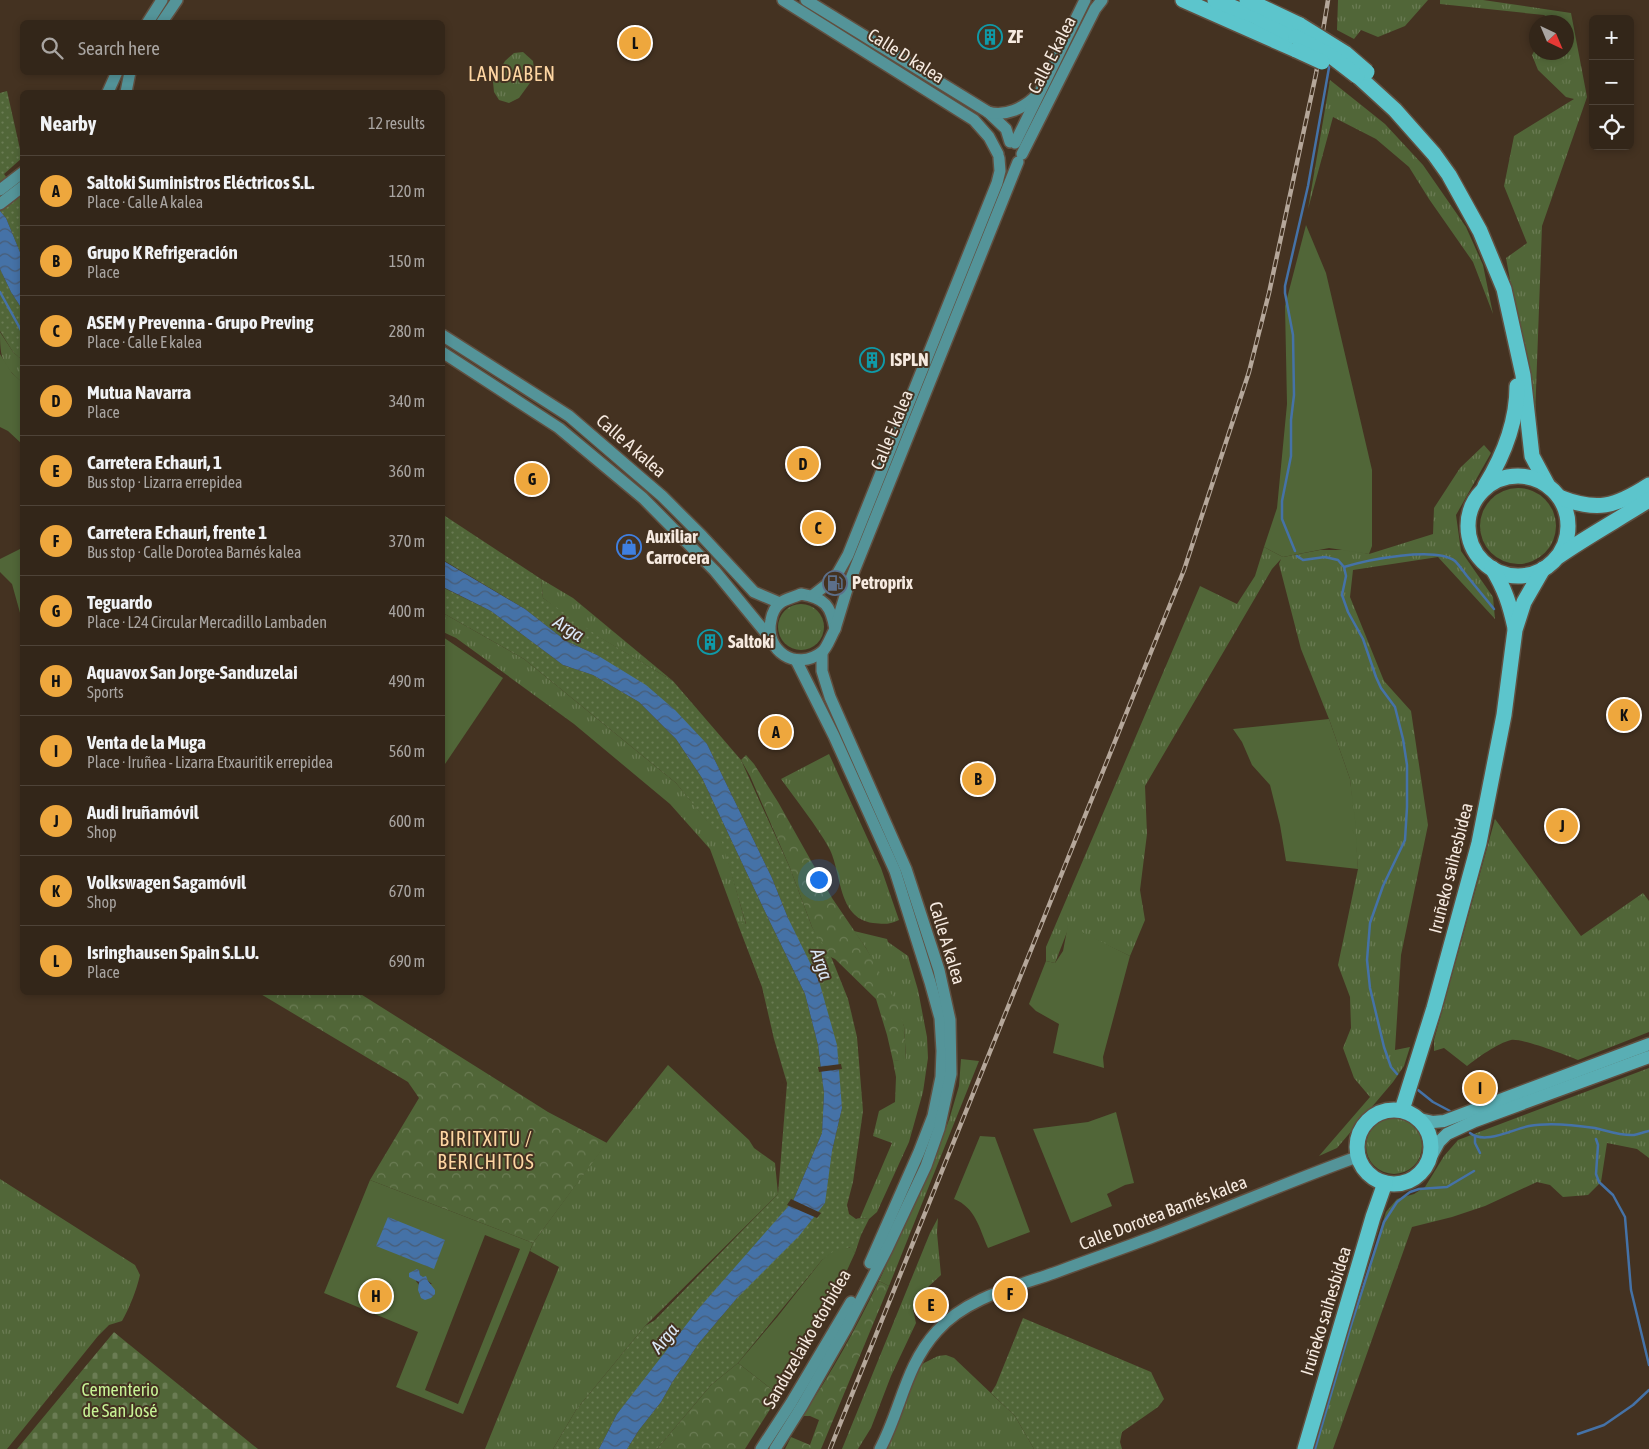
<!DOCTYPE html>
<meta charset="utf-8">
<style>
:root{--surface:#332619;--page:#3e3226;--text:#f1f3f6;--muted:#a9a5a2;--line:#4e4338;--accent:#eea73d}
body{margin:0;font-family:"Asap Condensed",sans-serif;background:var(--page);color:var(--text)}
.controls{position:absolute;right:15px;top:15px;display:grid;overflow:hidden;border-radius:8px;box-shadow:0 2px 8px #0003}
.controls button{width:45px;height:45px;display:grid;place-items:center;padding:0;border:0;border-bottom:1px solid var(--line);background:var(--surface);color:var(--text);font:25px sans-serif}
.compass{position:absolute;left:1529px;top:15px;width:45px;height:45px;border-radius:50%;background:var(--surface);box-shadow:0 2px 8px #0003;rotate:136deg}
.you{position:absolute;left:818px;top:879px;width:18px;height:18px;margin:-12px;border:4px solid #fff;border-radius:50%;background:#1a73e8;box-shadow:0 0 0 8px #1a73e833}
.badge{display:grid;place-items:center;width:32px;height:32px;border-radius:50%;background:var(--accent);color:#111;font-size:16px;font-weight:700}
.pin{position:absolute;translate:-50% -50%;border:2px solid #fff;box-shadow:0 1px 5px #0006}
.list{margin:0;padding:0;list-style:none}
h2{display:flex;justify-content:space-between;align-items:center;height:65px;margin:0;padding:0 20px;font-size:21px}
h2 small{font-size:16px;font-weight:400;color:var(--muted)}
.list li{display:grid;grid-template-columns:32px 1fr auto;gap:15px;align-items:center;box-sizing:border-box;height:70px;padding:0 20px;border-top:1px solid var(--line)}
.list b{display:block;font-size:19px;white-space:nowrap}
.list p{margin:0;font-size:16px;white-space:nowrap;color:var(--muted)}
.list em{font-size:16px;font-style:normal;color:var(--muted)}
.icon{flex:none;width:28px;height:28px;fill:none;stroke:currentColor;stroke-width:2;stroke-linecap:round;stroke-linejoin:round}
.map{position:relative;flex:none;width:1649px;height:1449px;overflow:hidden}
.search{position:absolute;background:var(--surface);box-shadow:0 2px 8px #0003;left:20px;top:20px;width:425px;height:55px;display:flex;align-items:center;gap:12px;box-sizing:border-box;padding:0 18px;border-radius:8px;color:var(--muted);font-size:19px}
.panel{position:absolute;background:var(--surface);box-shadow:0 2px 8px #0003;left:20px;top:90px;width:425px;height:905px;border-radius:8px}
.map>svg:first-child{display:block}
.grass{fill:url(#grass-tufts)}
.forest{fill:url(#forest-crowns)}
.cemetery{fill:url(#cemetery-stones)}
.park{fill:url(#park-dots)}
.garden{fill:#516638;fill-rule:evenodd}
.water{fill:url(#water-waves)}
.pier{fill:#443221}
.lines{fill:none;stroke-linecap:round;stroke-linejoin:round}
.stream{stroke:#4572a7;stroke-width:2.5}
.secondary-casing{stroke:#604f40;stroke-width:14}
.primary-casing{stroke:#604f40;stroke-width:15}
.highway-casing{stroke:#604f40;stroke-width:18}
.secondary{stroke:#549499;stroke-width:11}
.primary{stroke:#59aeb4;stroke-width:12}
.highway{stroke:#5cc5cc;stroke-width:15}
.rail-casing{stroke:#b5a79a;stroke-width:4.5}
.rail{stroke:#443221;stroke-width:2.5;stroke-dasharray:8;stroke-linecap:butt}
.highway-bridge-casing{stroke:#604f40;stroke-width:18;stroke-linecap:butt}
.highway-bridge{stroke:#5cc5cc;stroke-width:15}
.labels{text-anchor:middle;stroke-width:4;stroke-linejoin:round;paint-order:stroke}
.poi-label{font-size:18px;font-weight:bold;fill:#f6eae0;stroke:#443221;text-anchor:start}
.street-label{font-size:18px;fill:#f6eae0;stroke:#443221}
.park-label{font-size:18px;fill:#c7f295;stroke:#443221}
.water-label{font-size:19px;font-style:italic;fill:#d9e6f6;stroke:#443221}
.quarter-label{font-size:20px;letter-spacing:1px;fill:#fdd5a2;stroke:#443221}
</style>
<div class="map">
<svg width="1649" height="1449" viewBox="0 0 1649 1449">
<defs>
<pattern id="grass-tufts" width="24" height="20" patternUnits="userSpaceOnUse" patternTransform="scale(1.25)"><rect width="24" height="20" fill="#516638"/><path d="M3 7l-1-3M5 7V3M7 7l1-3M15 17l-1-3M17 17v-4M19 17l1-3" fill="none" stroke="#6b7c54"/></pattern>
<pattern id="forest-crowns" width="20" height="18" patternUnits="userSpaceOnUse" patternTransform="scale(1.25)"><rect width="20" height="18" fill="#516638"/><path d="M2 6a3 3 0 1 1 6 0M12 15a3 3 0 1 1 6 0" fill="none" stroke="#6b7c54"/></pattern>
<pattern id="cemetery-stones" width="16" height="16" patternUnits="userSpaceOnUse" patternTransform="scale(1.25)"><rect width="16" height="16" fill="#516638"/><path d="M2 7V4a2 2 0 0 1 4 0v3zM10 15v-3a2 2 0 0 1 4 0v3z" fill="#6b7c54"/></pattern>
<pattern id="park-dots" width="8" height="8" patternUnits="userSpaceOnUse" patternTransform="scale(1.25)"><rect width="8" height="8" fill="#516638"/><path d="M2 2h.1M6 6h.1" fill="none" stroke="#6b7c54" stroke-width="1.8" stroke-linecap="round"/></pattern>
<pattern id="water-waves" width="16" height="10" patternUnits="userSpaceOnUse" patternTransform="scale(1.25)"><rect width="16" height="10" fill="#4572a7"/><path d="M0 5q4-4 8 0t8 0" fill="none" stroke="#485c75"/></pattern>
</defs>
<rect width="100%" height="100%" fill="#443221"/>
<!-- grass -->
<g class="grass">
<polygon points="1338,0 1428,0 1405,26 1378,37 1361,30 1354,39 1337,30"/>
<polygon points="1440,0 1483,0 1571,13 1587,97 1542,226 1535,418 1506,258 1527,243 1504,186 1514,136 1574,99 1566,97 1538,70 1532,55 1536,48 1536,52 1566,52 1566,22 1556,22 1544,15 1440,4"/>
<polygon points="523,52 533,61 535,76 519,98 509,103 499,100 494,92 493,82 505,61 514,53"/>
<polygon points="1330,80 1385,124 1423,165 1466,227 1483,265 1493,314 1473,262 1429,199 1409,167 1376,139 1333,117 1308,209"/>
<path d="M0,332L13,352L22,360V382C2,365 0,358 0,332Z"/>
<polygon points="1484,445 1491,453 1456,515 1461,551 1493,597 1495,619 1438,557 1353,570 1350,597 1384,681 1411,711 1428,825 1401,955 1395,1050 1410,1047 1404,1066 1393,1082 1337,1148 1319,1156 1370,1097 1354,1078 1343,1048 1351,1028 1350,997 1338,965 1358,869 1350,779 1329,719 1301,649 1279,564 1281,559 1272,569 1145,786 1147,834 1140,890 1145,920 1130,956 1069,927 1055,963 1046,961 1046,947 1200,586 1237,604 1255,576 1264,547 1283,557 1320,550 1351,550 1369,554 1433,534 1434,508 1460,468"/>
<circle cx="1518" cy="526" r="38"/>
<polygon points="541,579 573,598 673,681 577,624 543,598"/>
<circle cx="801" cy="627" r="23"/>
<polygon points="443,613 524,659 676,783 722,839 746,925 737,922 710,849 670,804 574,724 456,638 443,632"/>
<path d="M829,754L881,868L899,920C889,925 883,924 873,923C837,918 842,872 829,848C817,826 796,800 781,779Z"/>
<path d="M1495,819L1581,936L1643,893L1649,901V1032L1578,1060C1566,1055 1522,1038 1511,1040C1498,1043 1477,1058 1467,1066L1444,1048L1434,1051V1040Z"/>
<polygon points="854,931 887,939 888,942 908,956 918,990 927,1037 928,1058 923,1092 909,1142 877,1212 869,1219 860,1218 892,1143 873,1136 879,1111 895,1102 896,1077 893,1061 906,1059 904,1026 866,948"/>
<polygon points="961,1059 979,1061 889,1286 879,1281 926,1179 949,1120 959,1086"/>
<polygon points="668,1065 749,1140 754,1148 775,1163 778,1194 645,1326 576,1410 553,1449 485,1449 559,1267 530,1251 533,1243 610,1138"/>
<polygon points="1649,1068 1649,1158 1637,1149 1607,1143 1601,1182 1588,1195 1563,1197 1550,1185 1537,1182 1485,1206 1452,1217 1412,1227 1333,1449 1313,1449 1386,1212 1397,1199 1414,1194 1425,1187 1444,1156 1458,1140"/>
<circle cx="1394" cy="1146" r="28"/>
<path d="M0,1179L135,1265L140,1275C136,1292 130,1306 122,1321L109,1325L98,1336L7,1449H0Z"/>
<polygon points="938,1218 937,1233 941,1275 914,1300 913,1309 916,1323 891,1376 871,1428 858,1449 842,1449 930,1233"/>
<polygon points="946,1355 954,1358 1015,1416 1034,1449 878,1449 908,1376 924,1363 938,1356"/>
</g>
<!-- forest -->
<g class="forest">
<polygon points="746,755 754,764 778,802 832,898 866,948 897,1004 904,1026 906,1060 893,1061 887,1035 876,999 835,959 826,955 812,927 790,868 750,776 741,760"/>
<polygon points="259,993 359,993 548,1112 607,1143 533,1243 370,1180 419,1098 408,1082"/>
<path d="M879,1281L889,1286L821,1449H785L791,1437L810,1445L819,1420L810,1416H802C832,1373 856,1328 879,1281Z"/>
<polygon points="738,1363 779,1395 745,1449 657,1449 711,1385"/>
</g>
<!-- cemetery -->
<polygon class="cemetery" points="114,1332 120,1337 258,1449 17,1449"/>
<!-- park -->
<g class="park">
<polygon points="7,91 22,158 4,174 22,198 22,257 6,218 0,211 0,93"/>
<polygon points="0,269 11,292 22,309 22,360 13,352 0,331"/>
<polygon points="442,514 541,579 543,598 598,636 673,681 741,760 790,868 812,927 832,959 848,999 857,1037 863,1111 853,1182 847,1205 849,1214 856,1219 860,1218 869,1219 861,1235 855,1253 850,1247 822,1260 738,1363 711,1385 657,1449 627,1449 639,1430 661,1402 673,1381 699,1343 737,1298 832,1151 842,1108 788,918 772,878 707,744 597,655 566,641 525,609 443,560"/>
<polygon points="442,587 491,611 563,665 593,675 639,702 676,739 702,778 769,920 805,994 818,1045 824,1093 822,1133 793,1201 617,1414 599,1449 553,1449 576,1410 645,1326 655,1320 778,1194 787,1083 774,1039 762,987 737,922 746,924 721,839 676,783 524,659 443,613"/>
<polygon points="1023,1318 1151,1372 1164,1399 1158,1407 1122,1432 1120,1442 1122,1449 1034,1449 1015,1416 991,1393 996,1385"/>
</g>
<!-- garden -->
<g class="garden">
<polygon points="1306,225 1326,273 1372,470 1372,546 1369,554 1329,548 1283,557 1264,547 1277,508 1287,404 1285,306"/>
<polygon points="0,354 12,373 22,382 22,444 8,431 0,427"/>
<polygon points="22,548 22,620 12,584 0,572 0,559"/>
<polygon points="443,637 503,678 443,767"/>
<polygon points="1329,719 1350,779 1355,820 1358,869 1286,861 1280,825 1270,785 1252,765 1242,742 1233,729"/>
<polygon points="1068,925 1130,956 1103,1057 1104,1068 1053,1053 1059,1024 1036,1011 1029,1004 1046,961 1055,963 1063,951"/>
<polygon points="1116,1112 1134,1183 1125,1185 1107,1194 1112,1206 1071,1223 1033,1129 1088,1122"/>
<path d="M980,1136L995,1137L1030,1232L988,1248C979,1228 976,1208 954,1199Z"/>
<path d="M370,1180L533,1243L463,1414L396,1387L418,1332L324,1293ZM485,1235L520,1249L458,1404L425,1390ZM417,1269L419,1271L420,1275L432,1284L419,1285L416,1281Z"/>
<polygon points="851,1247 855,1253 838,1290 813,1329 779,1395 738,1363 778,1316 822,1260 834,1251"/>
</g>
<!-- water -->
<g class="water">
<polygon points="0,211 6,218 22,257 22,309 11,292 0,269"/>
<polygon points="442,560 525,609 566,641 597,655 646,685 675,710 707,744 772,878 788,918 819,981 837,1045 842,1108 832,1151 825,1203 799,1236 737,1298 699,1343 673,1381 661,1402 639,1430 627,1449 599,1449 617,1414 700,1307 793,1201 822,1133 824,1093 818,1045 805,994 769,920 702,778 676,739 639,702 593,675 563,665 491,611 443,587"/>
<polygon points="388,1217 445,1240 434,1269 376,1246"/>
<polygon points="417,1269 419,1270 420,1275 423,1277 426,1276 428,1281 435,1290 435,1294 431,1298 425,1300 421,1298 418,1290 419,1282 409,1277 409,1273"/>
</g>
<!-- pier -->
<g class="pier">
<polygon points="841,1064 842,1069 819,1072 818,1067"/>
<polygon points="791,1199 821,1213 817,1218 787,1205"/>
</g>
<g class="lines">
<!-- stream -->
<g class="stream">
<polyline points="0,292 22,332"/>
<polyline points="1295,551 1282,519 1282,501 1291,456 1291,420 1294,395 1293,335 1285,293 1285,286 1308,186 1330,62"/>
<polyline points="1297,556 1303,560 1325,557 1338,560 1344,567 1346,576 1342,595 1348,612 1363,639 1376,677 1381,688 1395,707 1403,739 1407,765 1407,807 1405,840 1383,886 1370,923 1367,960 1370,988 1384,1047 1391,1067 1397,1074"/>
<path d="M1344,567C1367,560 1435,546 1455,561C1459,565 1463,571 1467,576C1476,587 1485,598 1494,609"/>
<polyline points="1418,1090 1433,1102 1450,1111"/>
<path d="M1470,1133C1485,1145 1513,1129 1529,1126C1550,1122 1575,1125 1595,1128C1608,1131 1621,1136 1634,1135C1639,1134 1644,1132 1649,1131"/>
<polyline points="1475,1137 1475,1143 1480,1153"/>
<polyline points="1596,1139 1598,1145 1596,1174 1599,1182 1613,1195 1625,1217 1631,1290 1649,1365"/>
<polyline points="1578,1434 1604,1425 1633,1405 1649,1390"/>
<polyline points="1315,1449 1352,1322 1384,1222 1397,1202 1410,1192 1419,1189 1447,1187 1474,1171"/>
</g>
<defs>
<g id="secondary">
<polyline points="783,0 974,120 989,137 998,154"/>
<polyline points="806,0 988,112 1006,129 1010,142"/>
<polyline points="148,22 162,0"/>
<polyline points="162,22 177,0"/>
<polyline points="108,92 117,72"/>
<polyline points="126,92 130,72"/>
<path d="M988,112C1005,117 1024,108 1036,96"/>
<polyline points="1015,143 1085,0"/>
<polyline points="1022,154 1095,9 1102,0"/>
<polyline points="0,190 22,173"/>
<polyline points="0,204 22,187"/>
<polyline points="442,335 569,416 662,496 702,536 754,592 780,603"/>
<polyline points="442,352 559,428 643,498 715,571 770,638"/>
<path d="M801,594C825,598 831,606 835,629C831,636 827,648 822,652C796,672 764,651 771,620C772,614 774,608 780,603C785,599 795,597 801,594Z"/>
<polyline points="812,596 835,578 848,555 997,183 1000,171 999,158"/>
<polyline points="835,629 848,586 1018,162"/>
<polyline points="796,660 834,736 895,871 930,982 940,1018 942,1051 941,1077 933,1116 919,1152 870,1263"/>
<polyline points="761,1449 791,1403 851,1302"/>
<polyline points="775,1449 802,1406 847,1327 887,1249 926,1166 939,1129 951,1074 950,1020 939,970 906,869 830,697 822,671 822,652"/>
<path d="M880,1449C901,1410 905,1366 937,1331C966,1298 1014,1287 1054,1273C1086,1261 1118,1250 1150,1238C1219,1212 1287,1182 1357,1157"/>
</g>
<g id="primary">
<polyline points="1420,1119 1433,1122 1444,1121 1649,1044"/>
<polyline points="1428,1162 1439,1142 1447,1134 1475,1121 1649,1057"/>
</g>
<g id="highway">
<polyline points="1183,0 1296,50"/>
<polyline points="1215,0 1257,17 1296,37"/>
<polyline points="1247,0 1300,25"/>
<polyline points="1360,78 1395,110 1434,154 1449,175 1480,231 1504,289 1523,375 1532,456 1547,484"/>
<circle cx="1518" cy="526" r="50"/>
<path d="M1485,486C1504,455 1517,423 1517,386"/>
<path d="M1559,497C1597,512 1615,507 1649,485"/>
<path d="M1559,556C1588,536 1619,519 1649,500"/>
<path d="M1492,568C1505,589 1510,605 1515,628"/>
<circle cx="1394" cy="1147" r="37"/>
<polyline points="1402,1110 1434,1008 1479,843 1504,715 1515,630 1524,602 1543,569"/>
<polyline points="1305,1449 1373,1217 1385,1183"/>
</g>
</defs>
<!-- secondary casing -->
<use href="#secondary" class="secondary-casing"/>
<!-- primary casing -->
<use href="#primary" class="primary-casing"/>
<!-- highway casing -->
<use href="#highway" class="highway-casing"/>
<!-- secondary -->
<use href="#secondary" class="secondary"/>
<!-- primary -->
<use href="#primary" class="primary"/>
<!-- highway -->
<use href="#highway" class="highway"/>
<defs>
<polyline id="rail" points="830,1449 1184,570 1249,372 1269,293 1316,74 1328,0"/>
</defs>
<!-- rail casing -->
<use href="#rail" class="rail-casing"/>
<!-- rail -->
<use href="#rail" class="rail"/>
<defs>
<g id="highway-bridge">
<polyline points="1300,25 1345,53 1367,72"/>
<polyline points="1296,37 1331,56 1357,76"/>
<polyline points="1296,50 1322,62"/>
</g>
</defs>
<!-- highway-bridge casing -->
<use href="#highway-bridge" class="highway-bridge-casing"/>
<!-- highway-bridge -->
<use href="#highway-bridge" class="highway-bridge"/>
</g>
<!-- icons -->
<defs>
<symbol id="building-ring" viewBox="-11 -11 22 22"><circle r="9.5" fill="#443221" stroke="#0f9aa8" stroke-width="1.5"/><path d="M-4-6H4V6H1V3H-1V6H-4ZM-2.5-4.3h1.7v1.8h-1.7ZM.8-4.3h1.7v1.8H.8ZM-2.5-1h1.7V.8h-1.7ZM.8-1h1.7V.8H.8Z" fill="#0f9aa8"/></symbol>
<symbol id="shop-ring" viewBox="-11 -11 22 22"><circle r="9.5" fill="#443221" stroke="#3f7fe0" stroke-width="1.5"/><path d="M-5-2.5h2.3a2.7 3.5 0 0 1 5.4 0H5L5.5 6h-11ZM-1.5-2.5h3a1.5 2.3 0 0 0-3 0Z" fill="#3f7fe0"/></symbol>
<symbol id="fuel-ring" viewBox="-11 -11 22 22"><circle r="9.5" fill="#443221" stroke="#5c6f8a" stroke-width="1.5"/><path d="M-5.5-6h7V0h2V4h1.3V-2.5L3-4.5l.8-.8L6-3V5H2.5V1h-1V6h-7ZM-4.2-4.7v3.2H.2V-4.7Z" fill="#5c6f8a"/></symbol>
</defs>
<g fill-rule="evenodd">
<use href="#building-ring" x="976" y="23" width="28" height="28"/>
<use href="#building-ring" x="858" y="346" width="28" height="28"/>
<use href="#shop-ring" x="615" y="533" width="28" height="28"/>
<use href="#fuel-ring" x="821" y="569" width="28" height="28"/>
<use href="#building-ring" x="696" y="628" width="28" height="28"/>
</g>
<g class="labels">
<!-- poi labels -->
<g class="poi-label">
<text x="1008" y="43">ZF</text>
<text x="890" y="366">ISPLN</text>
<text x="646" y="543">Auxiliar<tspan x="646" dy="21">Carrocera</tspan></text>
<text x="852" y="589">Petroprix</text>
<text x="728" y="648">Saltoki</text>
</g>
<!-- street labels -->
<g class="street-label">
<text transform="translate(1052 55) rotate(-63)" y="6">Calle E kalea</text>
<text transform="translate(906 56) rotate(32)" y="6">Calle D kalea</text>
<text transform="translate(892 430) rotate(-68)" y="6">Calle E kalea</text>
<text transform="translate(631 446) rotate(41)" y="6">Calle A kalea</text>
<text transform="translate(1451 868) rotate(-76)" y="6">Iruñeko saihesbidea</text>
<text transform="translate(947 943) rotate(73)" y="6">Calle A kalea</text>
<text transform="translate(1163 1213) rotate(-21)" y="6">Calle Dorotea Barnés kalea</text>
<text transform="translate(1326 1311) rotate(-73)" y="6">Iruñeko saihesbidea</text>
<text transform="translate(807 1339) rotate(-60)" y="6">Sanduzelaiko etorbidea</text>
</g>
<!-- park labels -->
<g class="park-label">
<text x="120" y="1396">Cementerio<tspan x="120" dy="21">de San José</tspan></text>
</g>
<!-- water labels -->
<g class="water-label">
<text transform="translate(569 628) rotate(32)" y="7">Arga</text>
<text transform="translate(822 964) rotate(71)" y="7">Arga</text>
<text transform="translate(664 1338) rotate(-50)" y="7">Arga</text>
</g>
<!-- quarter labels -->
<g class="quarter-label">
<text x="512" y="81">LANDABEN</text>
<text x="486" y="1146">BIRITXITU /<tspan x="486" dy="23">BERICHITOS</tspan></text>
</g>
</g>
</svg>
<div class="controls">
<button>+</button>
<button>−</button>
<button><svg class="icon" aria-label="locate" viewBox="0 0 24 24"><circle cx="12" cy="12" r="6"/><path d="M12 2v4M12 18v4M2 12h4M18 12h4"/></svg></button>
</div>
<svg class="compass" viewBox="-18 -18 36 36"><path d="M0-13l5 13h-10z" fill="#e53935"/><path d="M0 13l5-13h-10z" fill="#a9a5a2"/></svg>
<div class="you"></div>
<div class="pin badge" style="left:776px;top:732px">A</div>
<div class="pin badge" style="left:978px;top:779px">B</div>
<div class="pin badge" style="left:818px;top:528px">C</div>
<div class="pin badge" style="left:803px;top:464px">D</div>
<div class="pin badge" style="left:931px;top:1305px">E</div>
<div class="pin badge" style="left:1010px;top:1294px">F</div>
<div class="pin badge" style="left:532px;top:479px">G</div>
<div class="pin badge" style="left:376px;top:1296px">H</div>
<div class="pin badge" style="left:1480px;top:1088px">I</div>
<div class="pin badge" style="left:1562px;top:826px">J</div>
<div class="pin badge" style="left:1624px;top:715px">K</div>
<div class="pin badge" style="left:635px;top:43px">L</div>
<div class="search"><svg class="icon" aria-label="search" viewBox="0 0 24 24"><circle cx="10" cy="10" r="6"/><path d="M15 15l6 6"/></svg>Search here</div>
<section class="panel">
<h2>Nearby<small>12 results</small></h2>
<ul class="list">
<li><span class="badge">A</span><div><b>Saltoki Suministros Eléctricos S.L.</b><p>Place · Calle A kalea</p></div><em>120 m</em></li>
<li><span class="badge">B</span><div><b>Grupo K Refrigeración</b><p>Place</p></div><em>150 m</em></li>
<li><span class="badge">C</span><div><b>ASEM y Prevenna - Grupo Preving</b><p>Place · Calle E kalea</p></div><em>280 m</em></li>
<li><span class="badge">D</span><div><b>Mutua Navarra</b><p>Place</p></div><em>340 m</em></li>
<li><span class="badge">E</span><div><b>Carretera Echauri, 1</b><p>Bus stop · Lizarra errepidea</p></div><em>360 m</em></li>
<li><span class="badge">F</span><div><b>Carretera Echauri, frente 1</b><p>Bus stop · Calle Dorotea Barnés kalea</p></div><em>370 m</em></li>
<li><span class="badge">G</span><div><b>Teguardo</b><p>Place · L24 Circular Mercadillo Lambaden</p></div><em>400 m</em></li>
<li><span class="badge">H</span><div><b>Aquavox San Jorge-Sanduzelai</b><p>Sports</p></div><em>490 m</em></li>
<li><span class="badge">I</span><div><b>Venta de la Muga</b><p>Place · Iruñea - Lizarra Etxauritik errepidea</p></div><em>560 m</em></li>
<li><span class="badge">J</span><div><b>Audi Iruñamóvil</b><p>Shop</p></div><em>600 m</em></li>
<li><span class="badge">K</span><div><b>Volkswagen Sagamóvil</b><p>Shop</p></div><em>670 m</em></li>
<li><span class="badge">L</span><div><b>Isringhausen Spain S.L.U.</b><p>Place</p></div><em>690 m</em></li>
</ul>
</section>
</div>
